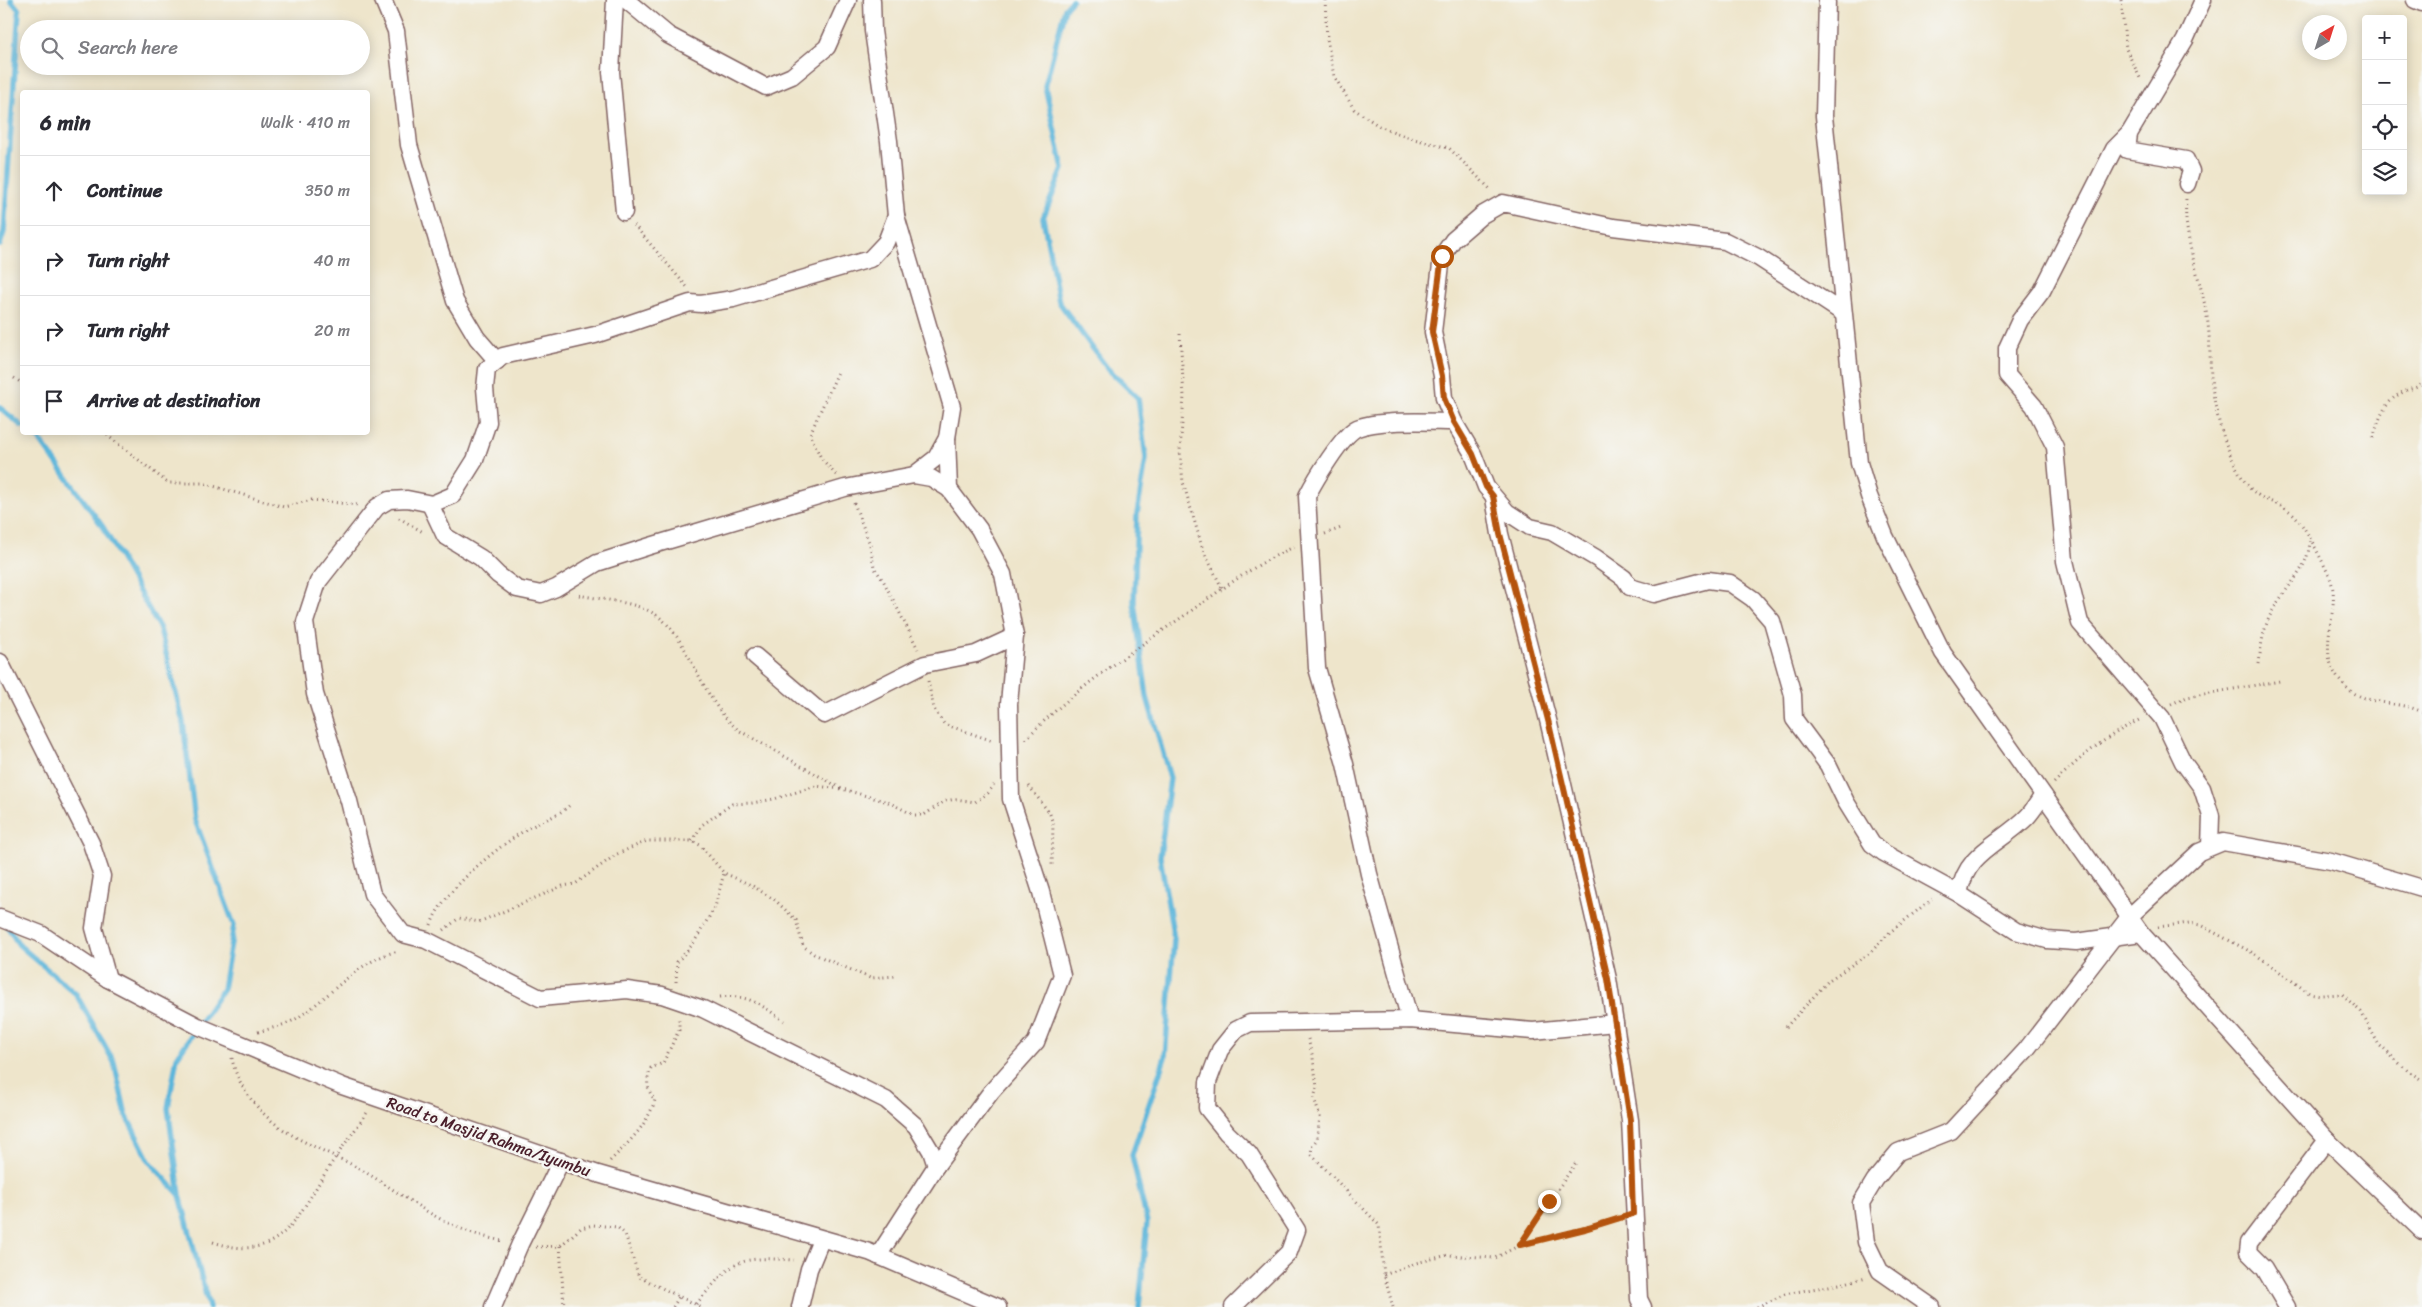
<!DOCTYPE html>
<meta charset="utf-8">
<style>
:root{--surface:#fff;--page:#f7f7f7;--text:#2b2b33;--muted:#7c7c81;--line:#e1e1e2}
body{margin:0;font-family:Sriracha,sans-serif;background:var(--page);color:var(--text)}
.controls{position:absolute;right:15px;top:15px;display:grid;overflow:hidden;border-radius:5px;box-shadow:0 2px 12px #0003}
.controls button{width:45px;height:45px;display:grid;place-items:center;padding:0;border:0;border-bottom:1px solid var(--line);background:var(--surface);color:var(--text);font:25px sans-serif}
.compass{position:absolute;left:2302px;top:15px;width:45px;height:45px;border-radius:50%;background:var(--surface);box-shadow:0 2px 12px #0003;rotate:39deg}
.stop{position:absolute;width:15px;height:15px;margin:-11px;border:4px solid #b45309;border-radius:50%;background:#fff}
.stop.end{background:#b45309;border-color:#fff;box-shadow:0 1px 5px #0008}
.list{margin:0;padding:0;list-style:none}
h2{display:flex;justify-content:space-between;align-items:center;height:65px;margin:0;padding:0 20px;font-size:21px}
h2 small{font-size:16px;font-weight:400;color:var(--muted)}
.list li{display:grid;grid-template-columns:32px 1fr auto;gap:15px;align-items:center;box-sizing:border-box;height:70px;padding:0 20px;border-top:1px solid var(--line)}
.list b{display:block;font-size:19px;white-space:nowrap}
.list em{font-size:16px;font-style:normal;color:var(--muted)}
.icon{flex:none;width:28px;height:28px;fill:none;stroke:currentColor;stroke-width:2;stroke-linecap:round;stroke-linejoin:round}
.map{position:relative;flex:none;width:2422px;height:1307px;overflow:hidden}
.search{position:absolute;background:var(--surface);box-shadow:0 2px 12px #0003;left:20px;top:20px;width:350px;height:55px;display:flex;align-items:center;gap:12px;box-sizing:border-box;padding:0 18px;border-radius:28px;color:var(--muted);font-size:19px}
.panel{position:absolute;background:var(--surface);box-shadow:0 2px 12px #0003;left:20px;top:90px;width:350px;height:345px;border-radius:5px}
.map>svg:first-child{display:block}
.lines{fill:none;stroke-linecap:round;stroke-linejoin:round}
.stream{stroke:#5db6da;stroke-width:5.5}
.minor-casing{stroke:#836463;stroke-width:19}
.path{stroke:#836463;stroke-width:3;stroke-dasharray:1 4;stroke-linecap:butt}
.minor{stroke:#fff;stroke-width:16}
.route{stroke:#b45309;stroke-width:6}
.labels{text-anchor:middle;stroke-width:5;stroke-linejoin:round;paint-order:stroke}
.street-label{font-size:16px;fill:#4a1f2b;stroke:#f6f6f2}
</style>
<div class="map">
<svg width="2422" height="1307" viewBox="0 0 2422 1307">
<rect width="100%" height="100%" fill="#f6f6f2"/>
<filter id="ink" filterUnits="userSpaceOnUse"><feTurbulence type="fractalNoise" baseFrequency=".02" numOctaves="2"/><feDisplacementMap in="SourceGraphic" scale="10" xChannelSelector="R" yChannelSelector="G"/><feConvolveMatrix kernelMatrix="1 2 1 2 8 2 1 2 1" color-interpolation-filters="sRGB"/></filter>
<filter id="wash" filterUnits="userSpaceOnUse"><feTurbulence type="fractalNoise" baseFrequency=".0096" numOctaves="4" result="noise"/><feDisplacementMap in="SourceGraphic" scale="20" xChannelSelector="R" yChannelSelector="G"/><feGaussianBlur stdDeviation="1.12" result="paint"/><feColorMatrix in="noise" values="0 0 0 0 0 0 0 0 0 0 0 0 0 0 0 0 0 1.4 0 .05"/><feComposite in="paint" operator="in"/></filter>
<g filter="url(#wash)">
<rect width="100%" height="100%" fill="#eee5cb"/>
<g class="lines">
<!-- stream -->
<g class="stream">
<polyline points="1072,0 1065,8 1045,86 1063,169 1043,218 1059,302 1107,368 1138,398 1146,459 1137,514 1134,602 1147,697 1170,778 1160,857 1174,939 1165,1057 1132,1155 1147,1222 1139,1307"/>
<polyline points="0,245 4,232 19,10 11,0"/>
<polyline points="0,408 22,426"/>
<polyline points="31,432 39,439 103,527 160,629 183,722 195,820 234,925 223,989 177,1057 168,1108 180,1195 209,1307"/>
<polyline points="6,924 19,945 76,994 114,1062 126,1115 149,1161 179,1194"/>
</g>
</g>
</g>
<g filter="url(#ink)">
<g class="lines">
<defs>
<g id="minor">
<polyline points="383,0 396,31 409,145 455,301 477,338 497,361"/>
<polyline points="615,0 611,72 624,212"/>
<polyline points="626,0 668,35 766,87 792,76 827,47 848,0"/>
<polyline points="872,0 873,31 889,141 896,216 886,242 870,259 733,299 701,304 690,303 595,335 503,356 487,369 485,388 488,422 475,460 453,495 432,504 407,499 389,500 377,507 318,582 305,622 315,694 349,801 372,894 403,934 426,940 540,998 627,990 662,995 703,1009 886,1100 916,1126 931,1151 936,1166 878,1256"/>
<polyline points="1827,0 1824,116 1859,463 1869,496 1885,536 1943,653 2141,933 2327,1140 2422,1231"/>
<polyline points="2415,0 2422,3"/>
<polyline points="2129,134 2114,149 2042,291 2020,320 2007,348 2007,375 2034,406 2055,447 2065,561 2080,623 2162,718 2183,762 2202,788 2211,816 2210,847"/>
<polyline points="2187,184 2191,171 2186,160 2127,150 2129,134 2185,40 2203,0"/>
<polyline points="1843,313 1759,258 1725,241 1613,227 1503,203 1482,215 1453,240 1442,256 1433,332 1442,376 1444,398 1454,422 1473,454 1486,487 1507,512 1530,527 1552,532 1596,558 1624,578 1630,587 1654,594 1708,580 1730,583 1753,599 1772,621 1793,695 1794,719 1828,765 1846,802 1872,844 1884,853 1959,894 2016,931 2047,940 2076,942 2141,933"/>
<polyline points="914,475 931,478 949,489"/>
<polyline points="1494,498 1500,534 1549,724 1608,979 1630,1120 1639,1299 1643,1307"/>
<polyline points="430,504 445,536 481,558 498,575 517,589 541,594 556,588 597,563 650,546 845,488 914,475 936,458 947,438 952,407 896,216"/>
<polyline points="755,656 824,715 925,664 976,654 1015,636"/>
<polyline points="0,662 91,843 102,876 94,928 108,979"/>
<path d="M1959,894C1966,852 2000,844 2027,817C2033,811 2038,802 2043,795"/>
<polyline points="0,918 41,934 108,979 198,1026 342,1086 598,1174 869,1252 998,1307"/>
<path d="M1410,1020L1369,874L1345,764L1317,668L1307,496C1315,480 1342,435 1357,428C1379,419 1429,422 1454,422"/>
<polyline points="936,1166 991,1092 1036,1042 1062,975 1041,892 1011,799 1009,704 1015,636 1003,574 979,529 949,489 947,438"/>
<polyline points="493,1307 520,1244 561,1161"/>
<polyline points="800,1307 809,1269 821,1240"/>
<polyline points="1233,1307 1289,1252 1297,1230 1249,1154 1227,1133 1207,1108 1208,1082 1220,1050 1236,1030 1250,1023 1410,1020 1533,1031 1615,1023"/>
<polyline points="1932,1307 1880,1271 1866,1242 1861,1203 1875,1180 1898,1152 1951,1131 2026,1050 2129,917 2199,852 2223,842 2331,861 2422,888"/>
<polyline points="2287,1307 2264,1268 2248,1252 2249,1243 2327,1140"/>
</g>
</defs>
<!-- minor casing -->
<use href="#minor" class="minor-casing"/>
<!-- path -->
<g class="path">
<polyline points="1325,0 1327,39 1334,76 1354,109 1379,126 1410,138 1449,148 1492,191"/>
<polyline points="2121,0 2126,49 2141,80"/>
<path d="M2186,199C2183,237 2199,273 2206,311C2211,336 2209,361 2212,386C2216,418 2227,455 2245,482C2259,502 2275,500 2292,513C2303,521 2324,564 2330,578C2343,611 2312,650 2342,683C2364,708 2396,699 2422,712"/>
<polyline points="634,225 687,287"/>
<polyline points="1180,334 1184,396 1180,451 1183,482 1203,550 1222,588"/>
<polyline points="14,378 22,383"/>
<polyline points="103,432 168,483 203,483 284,507 312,500 358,505"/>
<path d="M2373,438C2380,418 2383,402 2403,392C2410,388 2416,389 2422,384"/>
<polyline points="836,475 821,458 810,434 839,370"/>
<polyline points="854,503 870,545 874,567 884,582 918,649"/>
<polyline points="399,518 423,532"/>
<polyline points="1325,534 1341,528"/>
<path d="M579,595C602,600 632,601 653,613C690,634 700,702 740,731L842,789L888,802L914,815H924L945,801L956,799L975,802L988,793L994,785"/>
<path d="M2259,664C2261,643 2264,623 2276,605C2290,582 2308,569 2310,541"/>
<polyline points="928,681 934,709 944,724 993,741"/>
<polyline points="2171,704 2187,697 2280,681"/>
<path d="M1026,739C1070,693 1120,660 1172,624C1212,597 1250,566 1294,547"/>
<path d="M2054,783C2080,757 2108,735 2141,719"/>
<polyline points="1029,786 1050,814 1053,824 1052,865"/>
<polyline points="692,841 702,825 732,804 752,803 774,799 816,786 841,789"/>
<path d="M431,925C442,891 496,848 527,829C543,820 559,816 572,803"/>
<polyline points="2158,927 2189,923 2200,925 2255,954 2309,993 2321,995 2342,994 2361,1012 2379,1045 2408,1071 2422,1080"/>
<polyline points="444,930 459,918 479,922 563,886 575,884 617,854 647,841 692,841 700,845 724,873 751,885 775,900 796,920 803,946 814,954 870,978 896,976"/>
<polyline points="676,982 677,962 693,944 715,907 724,873"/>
<path d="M720,997C749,994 761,1005 784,1021"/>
<polyline points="1786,1027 1829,980 1870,953 1890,932 1932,899"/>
<path d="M258,1032C272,1028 287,1025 299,1017C331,996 359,959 399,951"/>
<polyline points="1308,1039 1313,1058 1317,1087 1314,1098 1320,1117 1317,1139 1312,1146 1311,1154 1379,1225 1384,1275 1393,1307"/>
<path d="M232,1058C235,1078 249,1099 263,1113C290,1140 326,1150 358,1168C411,1198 440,1229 503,1241"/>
<path d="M610,1161C629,1142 647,1126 655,1100C646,1089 646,1080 651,1068L663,1063L679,1030V1018"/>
<path d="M213,1242C280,1264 296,1219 326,1172C339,1151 354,1132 368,1111"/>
<polyline points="1520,1245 1618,1219"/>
<polyline points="560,1246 564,1307"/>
<polyline points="536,1247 560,1246 581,1228 593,1225 617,1227 625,1234 639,1277 701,1307"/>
<polyline points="1384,1275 1416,1263 1448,1255 1495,1258 1520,1245 1577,1161"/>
<path d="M696,1304C735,1260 734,1256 794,1260"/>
<polyline points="673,1307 679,1297"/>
<polyline points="1757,1307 1785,1294 1845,1283 1866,1277"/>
</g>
<!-- minor -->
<use href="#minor" class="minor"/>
</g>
</g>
<g class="lines" filter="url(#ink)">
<!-- route -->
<polyline class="route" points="1442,256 1432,332 1442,376 1444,398 1454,422 1473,454 1486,487 1493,496 1500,534 1549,724 1608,979 1630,1120 1633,1214 1585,1229 1520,1245 1549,1201"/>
</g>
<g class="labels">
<!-- street labels -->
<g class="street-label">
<text transform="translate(489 1136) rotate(19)" y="6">Road to Masjid Rahma/Iyumbu</text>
</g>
</g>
</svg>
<div class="controls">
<button>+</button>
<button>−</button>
<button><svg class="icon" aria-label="locate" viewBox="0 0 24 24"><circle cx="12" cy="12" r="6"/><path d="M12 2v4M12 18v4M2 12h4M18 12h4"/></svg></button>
<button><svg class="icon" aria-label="layers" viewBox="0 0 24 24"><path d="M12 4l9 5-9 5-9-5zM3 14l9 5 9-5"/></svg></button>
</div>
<svg class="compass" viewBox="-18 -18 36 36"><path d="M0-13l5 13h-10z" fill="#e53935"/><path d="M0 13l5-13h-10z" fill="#7c7c81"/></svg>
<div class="stop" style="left:1442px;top:256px"></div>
<div class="stop end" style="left:1549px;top:1201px"></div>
<div class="search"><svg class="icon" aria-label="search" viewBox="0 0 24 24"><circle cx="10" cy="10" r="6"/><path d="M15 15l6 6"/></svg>Search here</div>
<section class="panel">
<h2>6 min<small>Walk · 410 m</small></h2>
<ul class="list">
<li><svg class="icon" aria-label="ahead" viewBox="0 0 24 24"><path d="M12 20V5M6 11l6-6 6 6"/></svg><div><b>Continue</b></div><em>350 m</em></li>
<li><svg class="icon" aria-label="right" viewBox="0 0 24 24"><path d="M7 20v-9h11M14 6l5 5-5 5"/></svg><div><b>Turn right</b></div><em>40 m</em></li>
<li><svg class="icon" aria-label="right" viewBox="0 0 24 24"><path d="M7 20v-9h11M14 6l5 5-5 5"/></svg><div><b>Turn right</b></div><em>20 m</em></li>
<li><svg class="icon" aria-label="arrive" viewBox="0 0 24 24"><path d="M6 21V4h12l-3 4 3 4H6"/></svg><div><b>Arrive at destination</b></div></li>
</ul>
</section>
</div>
